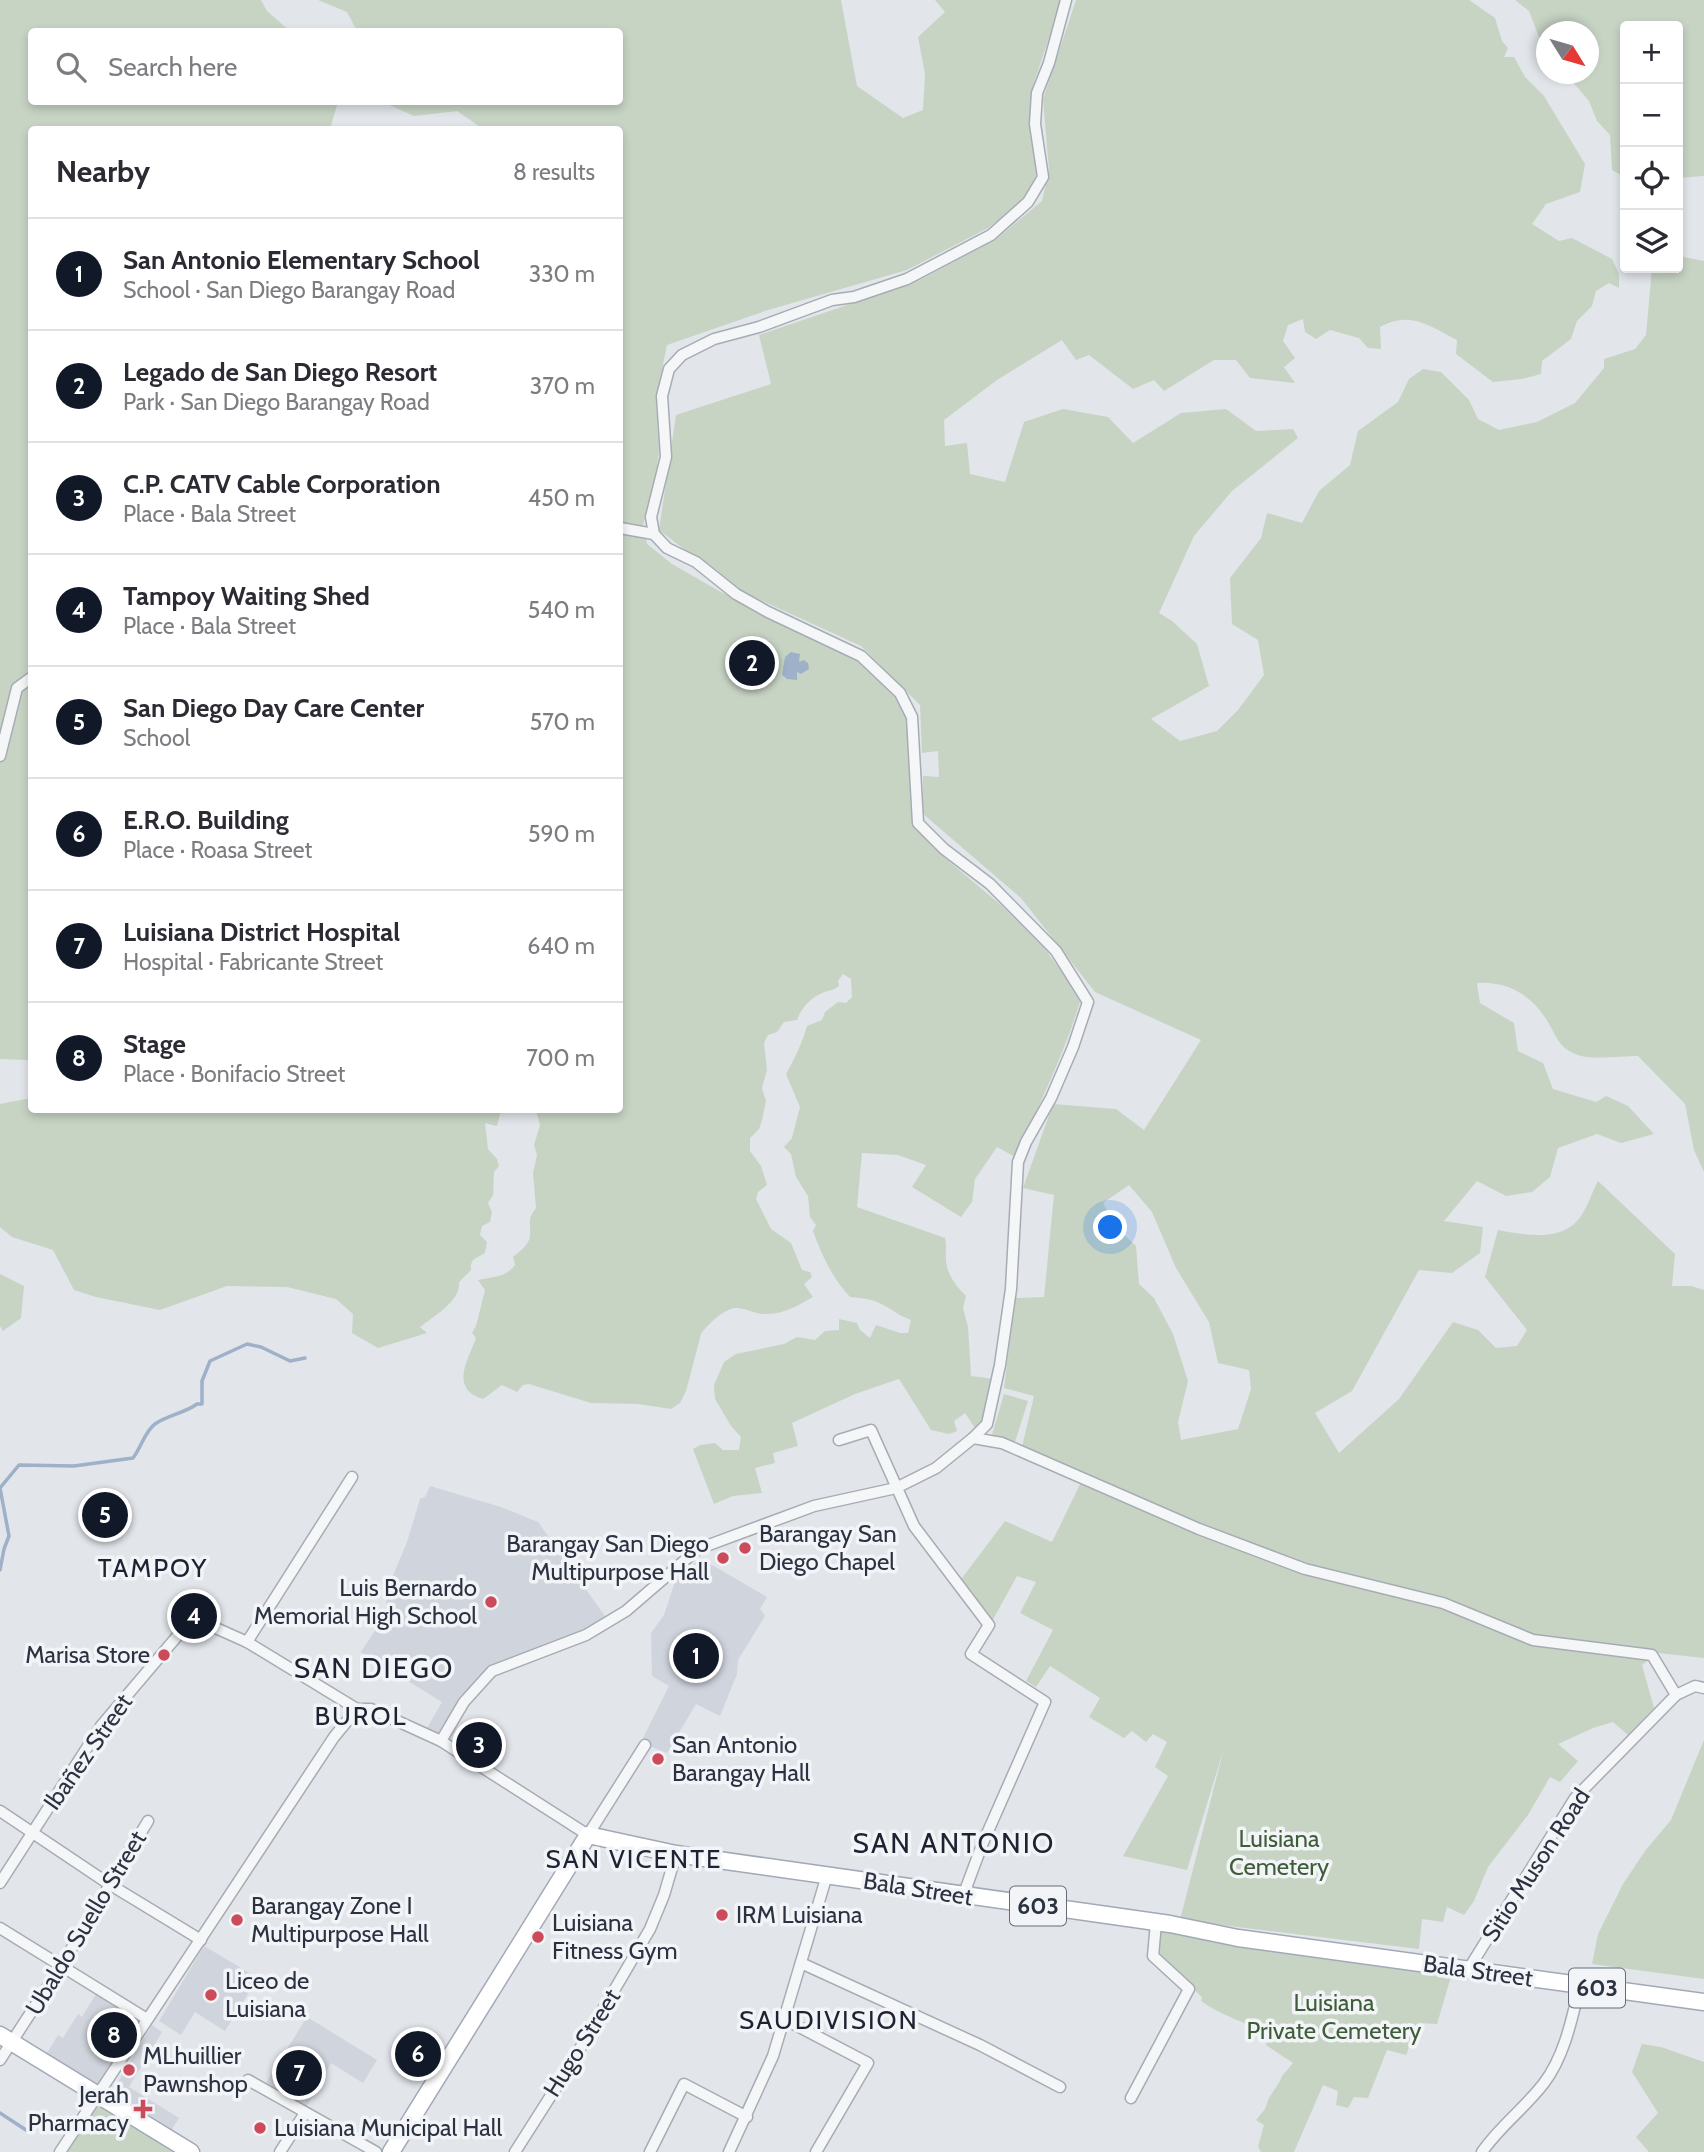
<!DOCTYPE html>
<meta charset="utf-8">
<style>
:root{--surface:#fff;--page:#f2f2f3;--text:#2b2b33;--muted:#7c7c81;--line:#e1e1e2;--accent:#111827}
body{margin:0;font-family:Cabin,sans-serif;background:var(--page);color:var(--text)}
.controls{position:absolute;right:21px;top:21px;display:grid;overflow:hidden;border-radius:7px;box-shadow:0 4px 10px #0003}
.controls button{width:63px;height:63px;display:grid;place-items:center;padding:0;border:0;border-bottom:2px solid var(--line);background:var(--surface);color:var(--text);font:35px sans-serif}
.compass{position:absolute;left:1536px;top:21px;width:63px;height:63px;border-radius:50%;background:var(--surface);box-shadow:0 4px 10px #0003;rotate:127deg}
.you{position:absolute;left:1111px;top:1228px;width:24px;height:24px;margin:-18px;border:5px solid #fff;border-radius:50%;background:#1a73e8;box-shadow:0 0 0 10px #1a73e833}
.badge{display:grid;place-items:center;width:46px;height:46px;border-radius:50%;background:var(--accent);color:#fff;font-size:23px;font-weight:700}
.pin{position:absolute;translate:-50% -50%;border:4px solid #fff;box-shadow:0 2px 7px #0006}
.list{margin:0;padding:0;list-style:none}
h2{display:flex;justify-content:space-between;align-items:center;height:91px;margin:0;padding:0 28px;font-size:30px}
h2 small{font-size:23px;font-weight:400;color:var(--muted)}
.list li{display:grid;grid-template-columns:46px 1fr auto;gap:21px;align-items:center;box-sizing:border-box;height:112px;padding:0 28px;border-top:2px solid var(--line)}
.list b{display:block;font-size:26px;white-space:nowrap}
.list p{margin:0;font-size:23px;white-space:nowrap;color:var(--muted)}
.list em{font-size:23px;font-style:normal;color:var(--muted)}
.icon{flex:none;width:38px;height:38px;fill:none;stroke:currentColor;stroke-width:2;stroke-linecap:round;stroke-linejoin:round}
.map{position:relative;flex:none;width:1704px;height:2152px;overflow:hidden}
.search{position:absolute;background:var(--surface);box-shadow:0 4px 10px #0003;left:28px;top:28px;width:595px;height:77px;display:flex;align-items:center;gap:18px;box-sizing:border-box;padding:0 24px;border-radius:7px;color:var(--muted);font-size:26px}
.panel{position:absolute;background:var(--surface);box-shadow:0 4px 10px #0003;left:28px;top:126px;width:595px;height:987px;border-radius:7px}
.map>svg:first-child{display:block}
.built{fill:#d0d4dc}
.green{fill:#c7d4c4;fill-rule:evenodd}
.water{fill:#9eb1c9}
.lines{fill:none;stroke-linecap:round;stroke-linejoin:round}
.stream{stroke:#9eb1c9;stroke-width:3.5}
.minor-casing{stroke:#a7acb4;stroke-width:13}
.primary-casing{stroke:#a2a9b6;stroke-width:19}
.minor{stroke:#f5f6f8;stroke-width:10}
.primary{stroke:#fff;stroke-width:16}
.poi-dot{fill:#cb4b5a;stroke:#f2f4f7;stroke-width:2.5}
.labels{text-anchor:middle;stroke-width:7;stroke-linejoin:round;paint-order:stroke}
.shield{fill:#f2f4f7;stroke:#676c78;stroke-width:2}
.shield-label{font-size:23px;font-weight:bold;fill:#2b3242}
.poi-label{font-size:24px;fill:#2b3242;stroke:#f2f4f7;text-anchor:start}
.street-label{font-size:24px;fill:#2b3242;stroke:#f2f4f7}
.park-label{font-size:24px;fill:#3e5d38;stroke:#f2f4f7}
.neighbourhood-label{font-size:26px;letter-spacing:2px;fill:#1d2333;stroke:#f2f4f7}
.quarter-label{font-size:28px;letter-spacing:2px;fill:#1d2333;stroke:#f2f4f7}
</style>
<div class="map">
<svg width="1704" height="2152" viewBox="0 0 1704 2152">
<rect width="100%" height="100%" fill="#e2e5ea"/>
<!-- built -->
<g class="built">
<polygon points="430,1486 501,1507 538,1522 607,1619 577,1637 491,1667 441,1738 427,1728 442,1702 361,1652 386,1614 387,1590 407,1542 420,1499 425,1497"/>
<polygon points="700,1558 767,1597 760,1609 765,1616 738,1660 737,1674 720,1716 696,1704 667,1753 652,1747 642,1740 669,1686 652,1676 651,1633 664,1615 675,1582"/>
<polygon points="204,1946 258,1978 225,2031 195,2012 181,2035 159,2021"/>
<polygon points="97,1992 141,2019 97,2090 44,2058 58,2035 63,2038 78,2014 82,2017"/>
<polygon points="307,2017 377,2060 363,2083 331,2063 305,2109 264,2086"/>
<polygon points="152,2025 162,2032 129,2087 179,2118 172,2129 112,2092"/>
</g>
<!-- green -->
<g class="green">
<polygon points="0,0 261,0 267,11 290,31 32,32 32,102 338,102 330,129 32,130 32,1057 27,1060 0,1059"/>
<path d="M318,0H841L857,86L903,118L923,110L925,74L918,37L945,12L935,0H1062L1032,88V129L1038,166L1034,183L1022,203L988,228L907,270L768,310L667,345L656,399L659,453L654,487L643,525L647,544L672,564L719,591L827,644L868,668L890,689L899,702L908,722L916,826L945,858L1002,906L1045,949L1081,998C1065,1054 1038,1104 1017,1158L997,1147L975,1179L972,1202L961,1217L912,1187L926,1165L898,1155L862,1153L857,1207L945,1238C947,1247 945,1252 946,1261C947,1275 957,1287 966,1296L963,1308L968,1327L971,1376L994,1379L986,1421L977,1431L965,1413L954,1421L957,1431L949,1434L931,1430L899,1379L855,1394L792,1423L798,1446L773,1453L775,1463L755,1468L762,1493L733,1496L714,1504L693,1449L700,1445L715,1443L723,1450H739L741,1437L731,1426L715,1399L714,1385L724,1362L736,1354L784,1344L797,1337L815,1340L825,1331L839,1330V1319L857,1323L860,1330L870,1338L876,1325L900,1333H908L911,1320C900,1316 894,1311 885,1306C874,1299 862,1298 850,1297C833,1279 821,1254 813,1231L816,1225L810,1217L808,1196L796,1177L791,1154L784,1147L792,1138L800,1107L786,1074C795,1058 802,1043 807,1026L822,1020L825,1012L838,1002L846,1003L852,997L851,979L843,974L838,981L839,986C833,991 829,990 822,993C811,998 801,1008 797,1020L784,1022L777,1032L768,1035L764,1043L767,1070L762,1088L766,1101L762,1120L759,1129L750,1138V1151L761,1166L767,1185L758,1192L756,1199L771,1229L791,1243L802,1270L810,1272L812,1277L804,1284L813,1297C799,1305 784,1314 767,1314C756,1315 745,1307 735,1308C724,1309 707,1325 701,1334L686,1391L680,1403L671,1409L638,1404L591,1403L529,1384L523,1385L517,1392L502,1385L483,1399C449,1389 468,1360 476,1338L472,1333L476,1326L485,1290L478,1280C493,1276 504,1279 515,1265L513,1257C519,1252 526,1247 529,1240C533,1228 525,1221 536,1208L533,1173L537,1155L534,1145L540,1125L537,1114L538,1110H620V130L483,129L457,111L414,116L383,102H620V32L357,31L347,12Z"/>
<path d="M1076,0H1469L1495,18L1502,41L1508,48L1504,57H1514L1525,77L1544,96L1585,164L1580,192L1546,204L1532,224L1559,241L1572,238L1612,259L1619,274V288L1609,283L1596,291L1592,306L1577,321L1571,339L1542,361L1541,374L1522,379L1493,382L1456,354L1457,340C1430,326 1410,310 1380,327L1381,349L1368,348L1359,338L1330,330L1316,339L1305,332L1303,319L1288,325L1283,341L1295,358L1284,367L1295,383L1250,378L1236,360H1214L1164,391L1154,380L1133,389L1089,355L1076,360L1062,340L997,380L944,420L945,446L967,443L970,474L1005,482L1024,422L1063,409L1108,417L1133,443L1181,413L1226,409L1256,431L1293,429L1298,438L1232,491L1194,536L1159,613L1172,621L1197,644L1209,686L1151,719L1180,741L1217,731L1238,710L1264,675L1258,640L1232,624L1230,578L1261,538L1267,513L1302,523L1319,491L1350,465L1358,431L1398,402L1409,379L1423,369L1441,372L1469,400L1478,419L1499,430L1537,422L1575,403L1604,368V359L1635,349L1646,335L1652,268H1678V256L1704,261V1172L1694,1150L1685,1104L1638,1056C1623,1056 1591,1060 1578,1055C1559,1048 1558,1039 1549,1024C1534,996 1508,981 1477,983L1480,1003L1514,1023L1518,1051L1543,1063L1553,1089L1596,1102L1606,1096L1628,1106L1654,1134L1621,1143L1597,1134L1558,1148L1550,1177L1532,1192L1506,1196L1477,1181L1444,1221L1483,1227L1480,1253L1452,1273L1419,1270L1352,1391L1315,1413L1339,1453L1399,1399L1453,1322L1478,1330L1496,1348L1517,1346L1527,1330L1485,1277L1498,1230C1524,1235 1563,1243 1581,1216C1588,1206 1592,1192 1598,1181L1675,1254L1672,1286H1691L1704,1290V1658L1658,1653L1642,1665L1654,1708L1628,1735L1613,1722L1593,1728L1558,1744L1578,1761L1560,1782L1550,1777L1528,1815L1488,1867L1474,1901L1464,1915L1447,1907L1443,1922L1422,1919L1419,1949L1180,1920L1224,1748L1187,1870L1123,1856L1168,1776L1155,1767L1167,1742L1153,1734L1146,1742L1132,1731L1124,1738L1089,1717L1100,1698L1050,1666L1036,1687L1026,1681L1053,1630L1020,1613L1036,1582L1017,1576L991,1623L959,1582L1005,1521L1052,1542L1084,1476L1022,1447L1034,1396L1004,1388L1015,1298L1044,1297L1054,1195L1023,1188L1053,1104L1116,1109L1144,1130L1201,1040L1095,992L1021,898L922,813L923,776L939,777L938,751L922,753L920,705L861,646L736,589L659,530L676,415L771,384L759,335L920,280L995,240L1042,201L1049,170L1043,99ZM1129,1185L1152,1212L1176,1268L1209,1322L1218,1363L1249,1370L1251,1389L1238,1429L1181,1440L1178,1422L1188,1381L1173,1334L1154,1298L1139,1284L1136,1246L1118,1229L1103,1203Z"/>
<polygon points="1515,0 1704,0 1704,176 1678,178 1678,26 1625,26 1625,177 1612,170 1610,135 1597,121 1589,101 1566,74 1588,74 1588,32 1546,32 1546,55 1529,11"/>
<path d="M31,1098L32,1110H501L497,1126L485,1123L488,1149L497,1159L499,1166L494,1172L493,1195L488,1203L492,1212L490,1222L482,1226L480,1235L487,1242L485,1253C476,1259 470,1258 471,1270L459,1282C461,1301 434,1316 420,1327L427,1333L378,1348L352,1333L353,1314L336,1299L287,1287L227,1286L160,1310L96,1297L74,1290L53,1250L12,1237L0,1227V1104Z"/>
<polygon points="0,1274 24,1286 21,1318 3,1331 0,1326"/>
<polygon points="1004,1394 1028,1401 1015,1442 992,1435"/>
<polygon points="1704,1740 1704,1979 1592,1964 1598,1934 1623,1884 1645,1851 1671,1820"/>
<path d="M1160,1930L1452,1973L1437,2024L1419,2023L1406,2055L1387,2050L1368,2098L1354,2097L1348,2108L1336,2105L1338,2091L1323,2085L1294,2152H1261L1258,2147L1264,2125L1256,2120L1265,2109L1269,2098L1280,2081L1282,2076L1293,2063L1266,2045L1270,2036C1247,2022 1223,2017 1201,2001L1202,1997L1157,1955Z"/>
<polygon points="1642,2044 1661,2047 1704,2062 1704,2152 1649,2152 1636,2137 1658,2113 1632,2072"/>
<polygon points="99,2104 181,2152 66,2152"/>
</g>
<!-- water -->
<polygon class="water" points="791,652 800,654 799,662 804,660 808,663 809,669 801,674 797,672 797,680 787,679 782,675 785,657"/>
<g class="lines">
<!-- stream -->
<g class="stream">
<path d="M0,1570L4,1549L9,1536L0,1488L19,1465L74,1466L133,1458C141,1448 145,1431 155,1424C168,1415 185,1413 197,1404H202V1381L210,1361L247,1344L261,1347L290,1361L305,1358"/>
<polyline points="0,2113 26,2130"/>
</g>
<defs>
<g id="minor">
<polyline points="620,528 654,534"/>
<polyline points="0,756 17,688 32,677"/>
<polyline points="973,1438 1002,1443 1199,1529 1305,1569 1443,1603 1533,1640 1652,1655 1676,1695"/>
<polyline points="839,1440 871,1430 914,1526 989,1625 971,1654 1045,1702 982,1845 963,1896"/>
<polyline points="247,1642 352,1477"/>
<polyline points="441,1741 464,1702 492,1671 586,1635 626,1611 698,1549 814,1506 896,1488 936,1468 973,1438 987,1424 1000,1365 1011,1289 1018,1162 1026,1142 1051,1098 1073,1047 1088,1002 1056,951 990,884 944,849 918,823 912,717 900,693 861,656 768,612 736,594 696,562 667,548 654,534 651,517 666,457 662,396 669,369 682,355 714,339 759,327 832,300 854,297 907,279 991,235 1028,202 1043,177 1035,124 1037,93 1049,63 1066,0"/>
<polyline points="0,1811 109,1884 201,1940"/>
<polyline points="0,1883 101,1726 185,1627 198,1623 209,1625 247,1642 357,1709 371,1709 441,1741 588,1835 645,1745"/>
<polyline points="0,1928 147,2019"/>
<polyline points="801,1963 980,2045 1060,2087"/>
<polyline points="1468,1970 1575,1798 1676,1695 1695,1686 1704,1688"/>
<polyline points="0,2060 61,1966 148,1821"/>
<polyline points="248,2080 376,2152"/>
<polyline points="1131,2098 1189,1989 1153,1956 1156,1923"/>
<polyline points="60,2152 334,1737 357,1709"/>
<polyline points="280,2152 305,2113"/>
<polyline points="515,2152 571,2064 650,1929 664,1895 676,1854"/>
<polyline points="650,2152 684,2084 747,2117"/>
<polyline points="729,2152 773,2056 784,2019"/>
<polyline points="816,2152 868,2063 784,2019 827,1875"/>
<path d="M1482,2152C1500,2126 1525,2108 1544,2083C1565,2055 1572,2018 1580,1985"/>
</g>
<g id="primary">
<polyline points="0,2035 191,2152"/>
<polyline points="391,2152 588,1835 676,1854 1170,1924 1238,1938 1704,2002"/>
</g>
</defs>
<!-- minor casing -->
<use href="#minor" class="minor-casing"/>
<!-- primary casing -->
<use href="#primary" class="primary-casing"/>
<!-- minor -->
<use href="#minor" class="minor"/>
<!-- primary -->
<use href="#primary" class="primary"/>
</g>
<!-- markers -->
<g class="poi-dot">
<circle cx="745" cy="1548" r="7"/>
<circle cx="723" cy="1558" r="7"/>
<circle cx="491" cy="1602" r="7"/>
<circle cx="164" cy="1655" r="7"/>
<circle cx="658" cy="1759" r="7"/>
<circle cx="722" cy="1915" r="7"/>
<circle cx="237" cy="1920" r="7"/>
<circle cx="538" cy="1937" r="7"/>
<circle cx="211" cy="1995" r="7"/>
<circle cx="129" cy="2070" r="7"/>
<path d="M139.5 2098.5h7v7h7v7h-7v7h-7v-7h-7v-7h7z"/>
<circle cx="260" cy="2128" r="7"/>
</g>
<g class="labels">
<!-- shield labels -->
<g class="shield">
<rect x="1010" y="1886.5" width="56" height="39" rx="5"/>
<rect x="1569" y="1968.5" width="56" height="39" rx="5"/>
</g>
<g class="shield-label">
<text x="1038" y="1914">603</text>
<text x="1597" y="1996">603</text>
</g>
<!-- poi labels -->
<g class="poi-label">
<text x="759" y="1542">Barangay San<tspan x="759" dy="28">Diego Chapel</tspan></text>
<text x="709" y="1552" text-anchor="end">Barangay San Diego<tspan x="709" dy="28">Multipurpose Hall</tspan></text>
<text x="477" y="1596" text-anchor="end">Luis Bernardo<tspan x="477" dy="28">Memorial High School</tspan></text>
<text x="150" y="1663" text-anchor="end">Marisa Store</text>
<text x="672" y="1753">San Antonio<tspan x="672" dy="28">Barangay Hall</tspan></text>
<text x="251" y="1914">Barangay Zone I<tspan x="251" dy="28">Multipurpose Hall</tspan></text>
<text x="736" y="1923">IRM Luisiana</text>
<text x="552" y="1931">Luisiana<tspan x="552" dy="28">Fitness Gym</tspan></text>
<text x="225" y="1989">Liceo de<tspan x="225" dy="28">Luisiana</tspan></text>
<text x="143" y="2064">MLhuillier<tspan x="143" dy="28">Pawnshop</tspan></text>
<text x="129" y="2103" text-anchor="end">Jerah<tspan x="129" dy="28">Pharmacy</tspan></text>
<text x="274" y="2136">Luisiana Municipal Hall</text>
</g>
<!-- street labels -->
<g class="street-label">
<text transform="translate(88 1752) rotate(-55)" y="8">Ibañez Street</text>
<text transform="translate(1536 1865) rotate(-57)" y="8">Sitio Muson Road</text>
<text transform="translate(918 1889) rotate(9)" y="8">Bala Street</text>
<text transform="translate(86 1923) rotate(-59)" y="8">Ubaldo Suello Street</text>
<text transform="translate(1478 1971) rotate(8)" y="8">Bala Street</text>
<text transform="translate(582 2043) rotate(-58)" y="8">Hugo Street</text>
</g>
<!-- park labels -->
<g class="park-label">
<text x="1279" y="1847">Luisiana<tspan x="1279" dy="28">Cemetery</tspan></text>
<text x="1334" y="2011">Luisiana<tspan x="1334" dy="28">Private Cemetery</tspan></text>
</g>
<!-- neighbourhood labels -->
<g class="neighbourhood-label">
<text x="153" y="1577">TAMPOY</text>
<text x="361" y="1725">BUROL</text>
<text x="634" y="1868">SAN VICENTE</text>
<text x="829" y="2029">SAUDIVISION</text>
</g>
<!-- quarter labels -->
<g class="quarter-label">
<text x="374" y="1678">SAN DIEGO</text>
<text x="954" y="1853">SAN ANTONIO</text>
</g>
</g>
</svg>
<div class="controls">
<button>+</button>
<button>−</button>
<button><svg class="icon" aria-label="locate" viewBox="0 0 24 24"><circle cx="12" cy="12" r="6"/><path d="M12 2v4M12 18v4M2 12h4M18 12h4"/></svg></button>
<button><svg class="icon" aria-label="layers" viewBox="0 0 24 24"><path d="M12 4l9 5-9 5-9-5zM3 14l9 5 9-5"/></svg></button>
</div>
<svg class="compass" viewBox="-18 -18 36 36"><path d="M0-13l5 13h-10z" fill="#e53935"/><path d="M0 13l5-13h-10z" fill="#7c7c81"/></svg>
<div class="you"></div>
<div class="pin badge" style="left:696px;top:1656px">1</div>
<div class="pin badge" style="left:752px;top:663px">2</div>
<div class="pin badge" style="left:479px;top:1745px">3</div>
<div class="pin badge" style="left:194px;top:1616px">4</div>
<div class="pin badge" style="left:105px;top:1515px">5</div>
<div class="pin badge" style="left:418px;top:2054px">6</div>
<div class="pin badge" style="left:299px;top:2073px">7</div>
<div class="pin badge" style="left:114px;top:2035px">8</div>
<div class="search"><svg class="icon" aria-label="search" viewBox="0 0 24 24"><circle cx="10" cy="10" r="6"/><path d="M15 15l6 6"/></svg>Search here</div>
<section class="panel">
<h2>Nearby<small>8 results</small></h2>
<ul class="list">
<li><span class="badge">1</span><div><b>San Antonio Elementary School</b><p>School · San Diego Barangay Road</p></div><em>330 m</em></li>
<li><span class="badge">2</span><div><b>Legado de San Diego Resort</b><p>Park · San Diego Barangay Road</p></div><em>370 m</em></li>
<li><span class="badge">3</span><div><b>C.P. CATV Cable Corporation</b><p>Place · Bala Street</p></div><em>450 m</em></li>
<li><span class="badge">4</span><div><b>Tampoy Waiting Shed</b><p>Place · Bala Street</p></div><em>540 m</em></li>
<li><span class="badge">5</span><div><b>San Diego Day Care Center</b><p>School</p></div><em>570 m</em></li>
<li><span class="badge">6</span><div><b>E.R.O. Building</b><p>Place · Roasa Street</p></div><em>590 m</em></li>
<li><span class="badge">7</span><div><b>Luisiana District Hospital</b><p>Hospital · Fabricante Street</p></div><em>640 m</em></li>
<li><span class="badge">8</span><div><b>Stage</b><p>Place · Bonifacio Street</p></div><em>700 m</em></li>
</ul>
</section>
</div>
